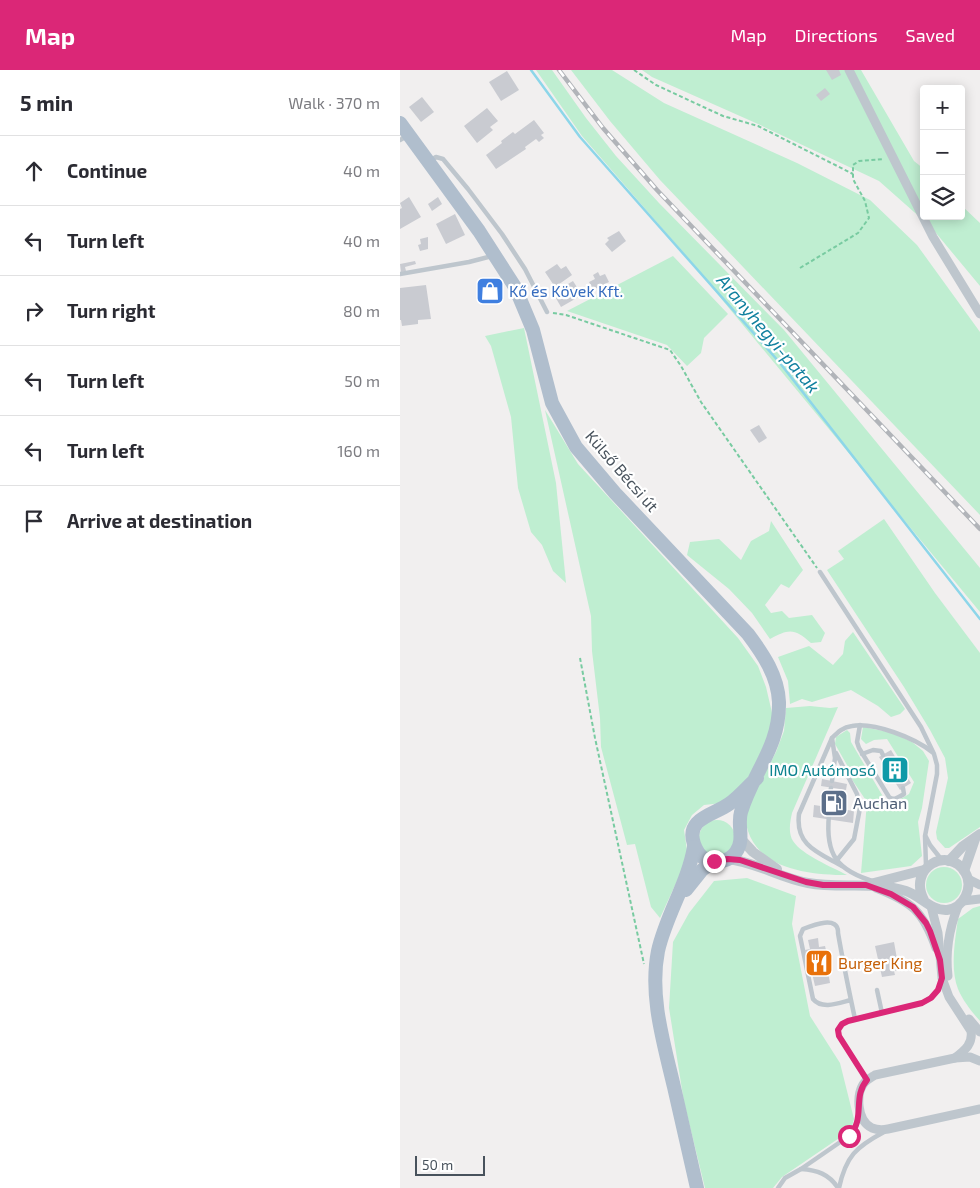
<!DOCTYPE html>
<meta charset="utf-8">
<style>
:root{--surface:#fff;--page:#f7f7f7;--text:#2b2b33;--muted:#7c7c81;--line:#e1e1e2;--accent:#db2777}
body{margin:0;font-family:"Exo 2",sans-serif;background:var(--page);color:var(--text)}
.controls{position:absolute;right:15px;top:15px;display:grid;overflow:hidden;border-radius:5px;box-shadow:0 2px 12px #0003}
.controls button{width:45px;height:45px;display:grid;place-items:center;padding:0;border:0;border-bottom:1px solid var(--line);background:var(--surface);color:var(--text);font:25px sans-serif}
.scale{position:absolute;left:15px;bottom:12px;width:70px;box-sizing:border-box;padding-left:5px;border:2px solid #48525c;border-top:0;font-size:14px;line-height:18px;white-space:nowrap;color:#48525c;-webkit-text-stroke:4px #fff;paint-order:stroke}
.stop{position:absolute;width:15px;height:15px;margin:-11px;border:4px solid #db2777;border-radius:50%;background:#fff}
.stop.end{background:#db2777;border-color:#fff;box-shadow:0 1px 5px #0008}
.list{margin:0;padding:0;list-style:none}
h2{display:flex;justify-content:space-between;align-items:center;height:65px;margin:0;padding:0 20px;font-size:21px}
h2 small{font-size:16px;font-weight:400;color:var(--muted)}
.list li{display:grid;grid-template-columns:32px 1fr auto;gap:15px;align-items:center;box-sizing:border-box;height:70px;padding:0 20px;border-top:1px solid var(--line)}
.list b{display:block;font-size:19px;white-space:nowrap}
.list em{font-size:16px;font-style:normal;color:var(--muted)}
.icon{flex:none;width:28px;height:28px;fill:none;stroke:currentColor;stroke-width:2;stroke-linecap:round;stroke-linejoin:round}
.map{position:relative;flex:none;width:580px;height:1118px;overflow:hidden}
header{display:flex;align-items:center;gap:30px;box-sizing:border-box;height:70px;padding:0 25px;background:var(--accent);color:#fff}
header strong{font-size:24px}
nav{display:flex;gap:28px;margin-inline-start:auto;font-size:18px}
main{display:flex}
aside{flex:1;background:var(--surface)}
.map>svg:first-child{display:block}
.green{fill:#bfeed1}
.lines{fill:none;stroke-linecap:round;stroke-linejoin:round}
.stream{stroke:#8dd6e9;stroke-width:2.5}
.building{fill:#c9cbd1}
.path{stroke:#78cba1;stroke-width:2;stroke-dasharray:4 2.5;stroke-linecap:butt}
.service{stroke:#bec6cd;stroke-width:4.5}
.minor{stroke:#bec6cd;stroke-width:9}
.tertiary{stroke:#bec6cd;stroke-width:10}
.primary{stroke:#b0becd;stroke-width:14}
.rail-casing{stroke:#b1b4b9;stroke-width:4.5}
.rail{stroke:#fff;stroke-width:2.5;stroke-dasharray:8;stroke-linecap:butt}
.route{stroke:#db2777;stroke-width:6}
.labels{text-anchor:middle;stroke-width:4.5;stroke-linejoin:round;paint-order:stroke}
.shop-label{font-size:16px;fill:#366cbe;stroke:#fff;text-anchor:start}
.street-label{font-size:16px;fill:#48525c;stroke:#fff}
.culture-label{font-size:16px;fill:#0d838f;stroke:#fff;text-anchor:end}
.service-label{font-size:16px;fill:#4e5e75;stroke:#fff;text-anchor:start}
.food-label{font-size:16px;fill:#c56008;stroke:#fff;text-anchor:start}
.water-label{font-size:18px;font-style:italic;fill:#11819f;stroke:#fff}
</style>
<header>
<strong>Map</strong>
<nav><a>Map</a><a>Directions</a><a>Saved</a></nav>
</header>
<main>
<aside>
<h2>5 min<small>Walk · 370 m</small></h2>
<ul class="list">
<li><svg class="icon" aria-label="ahead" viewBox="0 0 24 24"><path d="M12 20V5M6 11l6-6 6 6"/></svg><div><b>Continue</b></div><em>40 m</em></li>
<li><svg class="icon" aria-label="left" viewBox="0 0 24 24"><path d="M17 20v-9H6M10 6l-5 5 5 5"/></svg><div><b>Turn left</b></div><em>40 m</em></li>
<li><svg class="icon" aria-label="right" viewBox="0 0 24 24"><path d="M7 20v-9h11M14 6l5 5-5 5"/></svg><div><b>Turn right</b></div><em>80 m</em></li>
<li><svg class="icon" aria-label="left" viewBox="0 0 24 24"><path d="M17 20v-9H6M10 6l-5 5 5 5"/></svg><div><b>Turn left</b></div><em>50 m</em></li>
<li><svg class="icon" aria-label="left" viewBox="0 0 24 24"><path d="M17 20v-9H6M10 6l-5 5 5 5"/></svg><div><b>Turn left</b></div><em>160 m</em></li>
<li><svg class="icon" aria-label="arrive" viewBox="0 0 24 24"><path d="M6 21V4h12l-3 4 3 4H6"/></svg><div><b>Arrive at destination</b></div></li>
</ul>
</aside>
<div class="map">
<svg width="580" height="1118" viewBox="0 0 580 1118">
<rect width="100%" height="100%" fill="#f1efef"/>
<!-- green -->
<g class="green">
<polygon points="136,0 152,0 186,48 216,86 259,133 384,260 580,498 580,542 281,180 182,66"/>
<polygon points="171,0 212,0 264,33 397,93 470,130 517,175 580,262 580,445 260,110 210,51"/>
<polygon points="242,0 461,0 514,91 524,99 524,146 561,146 561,135 580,153 580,216 531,157 479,111 358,54 252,7"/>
<polygon points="273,186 328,244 304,268 301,283 287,296 267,275 167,241"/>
<polygon points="124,258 156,413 166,513 153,501 142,475 131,462 118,418 111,347 91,276 85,266"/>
<polygon points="145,340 178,394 338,568 358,596 366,617 373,647 369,664 351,704 332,725 322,733 304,735 292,745 284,760 288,787 260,848 251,837 235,774 227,775 201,677 200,648 192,581 191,546"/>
<polygon points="484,449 535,523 580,583 580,757 549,778 545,778 537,769 536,762 548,708 545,688 530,660 504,617 427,500 444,489 438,481"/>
<path d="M371,451L403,500L389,518L381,514L365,535L371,543L382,541L389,548L412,545L425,563L421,572L411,573C394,558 389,559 370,569L352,543L329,519L287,485L290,472L319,469L341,490L351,471L369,461Z"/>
<polygon points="453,562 505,639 500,644 491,647 478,636 451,620 412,632 402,629 390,634 388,611 378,587 409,576 433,595 443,584 445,571"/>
<path d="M410,636L430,638L438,637L392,743C390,752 388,763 393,771C402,785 432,797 447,805C403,805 346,797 345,742L376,682L384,661L386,638Z"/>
<polygon points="463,657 494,663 512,672 523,681 529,691 522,738 518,752 522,786 511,796 461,803 467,732 451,708 451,702 435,674 436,667 447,660 450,663 451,672 485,730 494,733 509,724 514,712 487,669 474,670 466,674 461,669"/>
<circle cx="317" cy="768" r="18"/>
<circle cx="544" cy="815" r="18"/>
<polygon points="347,808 396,826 392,854 410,946 440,993 454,1049 451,1060 382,1107 373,1118 305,1118 284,1032 269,938 273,872 289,843 314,811"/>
<path d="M580,836V951C572,942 563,931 558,919C550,899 555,870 558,849L573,838Z"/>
</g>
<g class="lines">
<!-- stream -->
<polyline class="stream" points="131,0 180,67 380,293 580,549"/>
</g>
<!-- building -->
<g class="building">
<polygon points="426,0 439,0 441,5 432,10"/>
<polygon points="107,1 119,20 101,31 89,12"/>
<polygon points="425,18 430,24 421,31 416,25"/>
<polygon points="22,27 34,42 21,52 9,37"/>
<polygon points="87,38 98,51 90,57 93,60 77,73 64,56"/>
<polygon points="134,50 144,63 141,65 144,68 139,72 136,69 125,77 126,79 96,99 86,85 102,73 101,71 113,62 115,64"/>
<polygon points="9,127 21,147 0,159 0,139 2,138 0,133"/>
<polygon points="38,127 42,134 32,141 28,134"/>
<polygon points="55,144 65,165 46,174 36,154"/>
<polygon points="219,161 226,171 212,182 205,174 209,170 207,168"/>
<polygon points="28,167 28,179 20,181 18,175 21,174 20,169"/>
<polygon points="15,191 16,194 5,197 6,201 1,202 0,194"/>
<polygon points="157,194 161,199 166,196 172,205 155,217 145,202"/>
<polygon points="198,202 200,206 205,204 209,212 193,220 189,212 195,209 193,205"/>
<polygon points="173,211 182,225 161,237 153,223"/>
<polygon points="26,215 31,249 18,250 18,254 2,256 1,250 0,250 0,218"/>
<polygon points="359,355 367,368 359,373 350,360"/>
<polygon points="491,680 511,713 500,720 479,687"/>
<polygon points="422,709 447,714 446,720 421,716"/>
<polygon points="414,735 454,741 453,753 413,747"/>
<polygon points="418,868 419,877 425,876 431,901 428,901 430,913 415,916 412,903 410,903 409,889 407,890 405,880 410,879 408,870"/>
<polygon points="494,872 499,900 494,901 495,905 482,907 475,876"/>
</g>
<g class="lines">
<!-- path -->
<g class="path">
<polyline points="234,0 256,15 323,46 358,56 453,104"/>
<polyline points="400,198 458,163 469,148 465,131 453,109 453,95 459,91 484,89"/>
<polyline points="153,243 166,245 270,280 281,296 301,332 417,498"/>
<polyline points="180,588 195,668 244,894"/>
</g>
<!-- service -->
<g class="service">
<polyline points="0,70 7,66"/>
<polyline points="31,90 36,87 43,89 68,119 102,164 125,199 147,242"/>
<polyline points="0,204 69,192 92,186"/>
<polyline points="420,502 521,657 534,684 537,695 537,704 525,766 526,796"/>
<path d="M460,655L457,672L459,678L489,727C494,731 499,727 504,724L503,718"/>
<path d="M432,668L399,744C395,776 419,783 442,796"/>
<polyline points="436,683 457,724 460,738 454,769 437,790"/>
<polyline points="462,684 473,680 481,681 483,685"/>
<path d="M432,711L435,688L432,668C438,662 443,657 452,656C474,652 515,668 532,682"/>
<path d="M431,718C429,726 429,736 429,745C425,785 437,801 476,812"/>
<polyline points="526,767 530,775 541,789"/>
<polyline points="477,920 482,943"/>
<path d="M451,930C439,933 422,940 413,929L400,866L403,859C413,855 439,845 438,863C443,892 449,921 455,949"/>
<path d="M467,1010L439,966L438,959L442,954L448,951L522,933C532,928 538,923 541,911"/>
<path d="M401,1099C417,1100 429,1104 438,1118"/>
<polyline points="378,1118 385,1108 401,1099 449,1066 456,1056 459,1043"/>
<path d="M439,1118C446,1086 456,1077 484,1062"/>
</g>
<!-- minor -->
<g class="minor">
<polyline points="449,0 533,167 580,244"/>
<polyline points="568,809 580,815"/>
<path d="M476,818C512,832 523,841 536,878"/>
<polyline points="563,831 580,829"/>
<path d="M531,836L538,863L542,908L549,927L571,961C573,974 565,980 555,988"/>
<path d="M548,906C545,881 549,859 558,836"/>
<polyline points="569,949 580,962"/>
<path d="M580,991L570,987L555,988L475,1005C472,1007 468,1009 465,1012C455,1023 457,1051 472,1058C477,1060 483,1060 488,1059L580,1039"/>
</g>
<!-- tertiary -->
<g class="tertiary">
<polyline points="341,769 353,782 377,799"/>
<path d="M328,789C356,792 380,808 408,813C440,819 474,811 506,821C521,826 531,841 547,840C564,838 574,817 565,802C548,775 507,798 524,830"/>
<polyline points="549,791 563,776 580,764"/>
<polyline points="564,801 575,769"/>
<polyline points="474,813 524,800"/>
</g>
<!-- primary -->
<g class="primary">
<path d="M0,53L79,161L115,217L133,260L152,333L176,377L215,423L348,564C363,584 378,606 379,632C380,677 353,702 341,742C337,755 345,770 336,782C329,792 316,794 305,789C300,786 296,780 294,774C285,748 314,745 329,734C339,727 348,716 357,708"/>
<path d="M294,777C288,813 266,845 258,881C249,926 264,974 274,1017C282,1051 289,1084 297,1118"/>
<polyline points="286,820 302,800 314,791"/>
</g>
<defs>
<polyline id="rail" points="159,0 203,58 257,120 580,459"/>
</defs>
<!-- rail casing -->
<use href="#rail" class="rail-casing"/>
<!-- rail -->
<use href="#rail" class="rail"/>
</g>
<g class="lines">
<!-- route -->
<path class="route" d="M314,791L328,789L340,790L406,812L423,815H466L491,824L513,837L526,853L530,861L540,890L542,908L538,920L531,928L522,933L448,951L442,954L438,960L439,966L467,1010C452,1027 466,1049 449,1066"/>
</g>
<!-- icons -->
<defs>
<symbol id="shop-square" viewBox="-11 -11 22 22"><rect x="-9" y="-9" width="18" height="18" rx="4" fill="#3f7fe0" stroke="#fff"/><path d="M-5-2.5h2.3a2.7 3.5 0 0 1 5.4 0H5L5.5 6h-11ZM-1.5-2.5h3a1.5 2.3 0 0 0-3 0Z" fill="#fff"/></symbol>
<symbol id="building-square" viewBox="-11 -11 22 22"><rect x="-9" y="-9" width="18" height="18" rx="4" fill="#0f9aa8" stroke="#fff"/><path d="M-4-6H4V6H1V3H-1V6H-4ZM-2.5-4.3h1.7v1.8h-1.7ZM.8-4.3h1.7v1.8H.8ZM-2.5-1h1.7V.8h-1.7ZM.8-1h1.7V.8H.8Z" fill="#fff"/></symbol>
<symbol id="fuel-square" viewBox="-11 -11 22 22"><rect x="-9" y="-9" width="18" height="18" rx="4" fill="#5c6f8a" stroke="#fff"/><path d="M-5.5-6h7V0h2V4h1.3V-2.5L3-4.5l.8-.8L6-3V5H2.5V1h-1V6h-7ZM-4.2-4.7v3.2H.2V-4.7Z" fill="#fff"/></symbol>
<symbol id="restaurant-square" viewBox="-11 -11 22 22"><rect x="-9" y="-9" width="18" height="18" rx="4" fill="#e8710a" stroke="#fff"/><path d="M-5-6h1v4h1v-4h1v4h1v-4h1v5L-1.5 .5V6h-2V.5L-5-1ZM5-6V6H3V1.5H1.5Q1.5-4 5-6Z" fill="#fff"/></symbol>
</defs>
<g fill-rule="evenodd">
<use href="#shop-square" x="74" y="205" width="32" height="32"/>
<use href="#building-square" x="479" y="684" width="32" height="32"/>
<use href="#fuel-square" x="418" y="717" width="32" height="32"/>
<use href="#restaurant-square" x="403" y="877" width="32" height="32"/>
</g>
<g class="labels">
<!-- shop labels -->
<g class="shop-label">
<text x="109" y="227">Kő és Kövek Kft.</text>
</g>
<!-- street labels -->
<g class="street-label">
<text transform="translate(222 401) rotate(49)" y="6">Külső Bécsi út</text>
</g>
<!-- culture labels -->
<g class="culture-label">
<text x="476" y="706">IMO Autómosó</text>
</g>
<!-- service labels -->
<g class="service-label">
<text x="453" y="739">Auchan</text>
</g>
<!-- food labels -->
<g class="food-label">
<text x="438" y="899">Burger King</text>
</g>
<!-- water labels -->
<g class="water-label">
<text transform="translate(368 264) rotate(50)" y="6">Aranyhegyi-patak</text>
</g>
</g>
</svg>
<div class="controls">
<button>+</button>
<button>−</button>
<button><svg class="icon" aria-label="layers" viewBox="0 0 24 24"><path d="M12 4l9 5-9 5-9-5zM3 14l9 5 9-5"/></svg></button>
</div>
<div class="scale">50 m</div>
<div class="stop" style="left:449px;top:1066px"></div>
<div class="stop end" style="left:314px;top:791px"></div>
</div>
</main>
